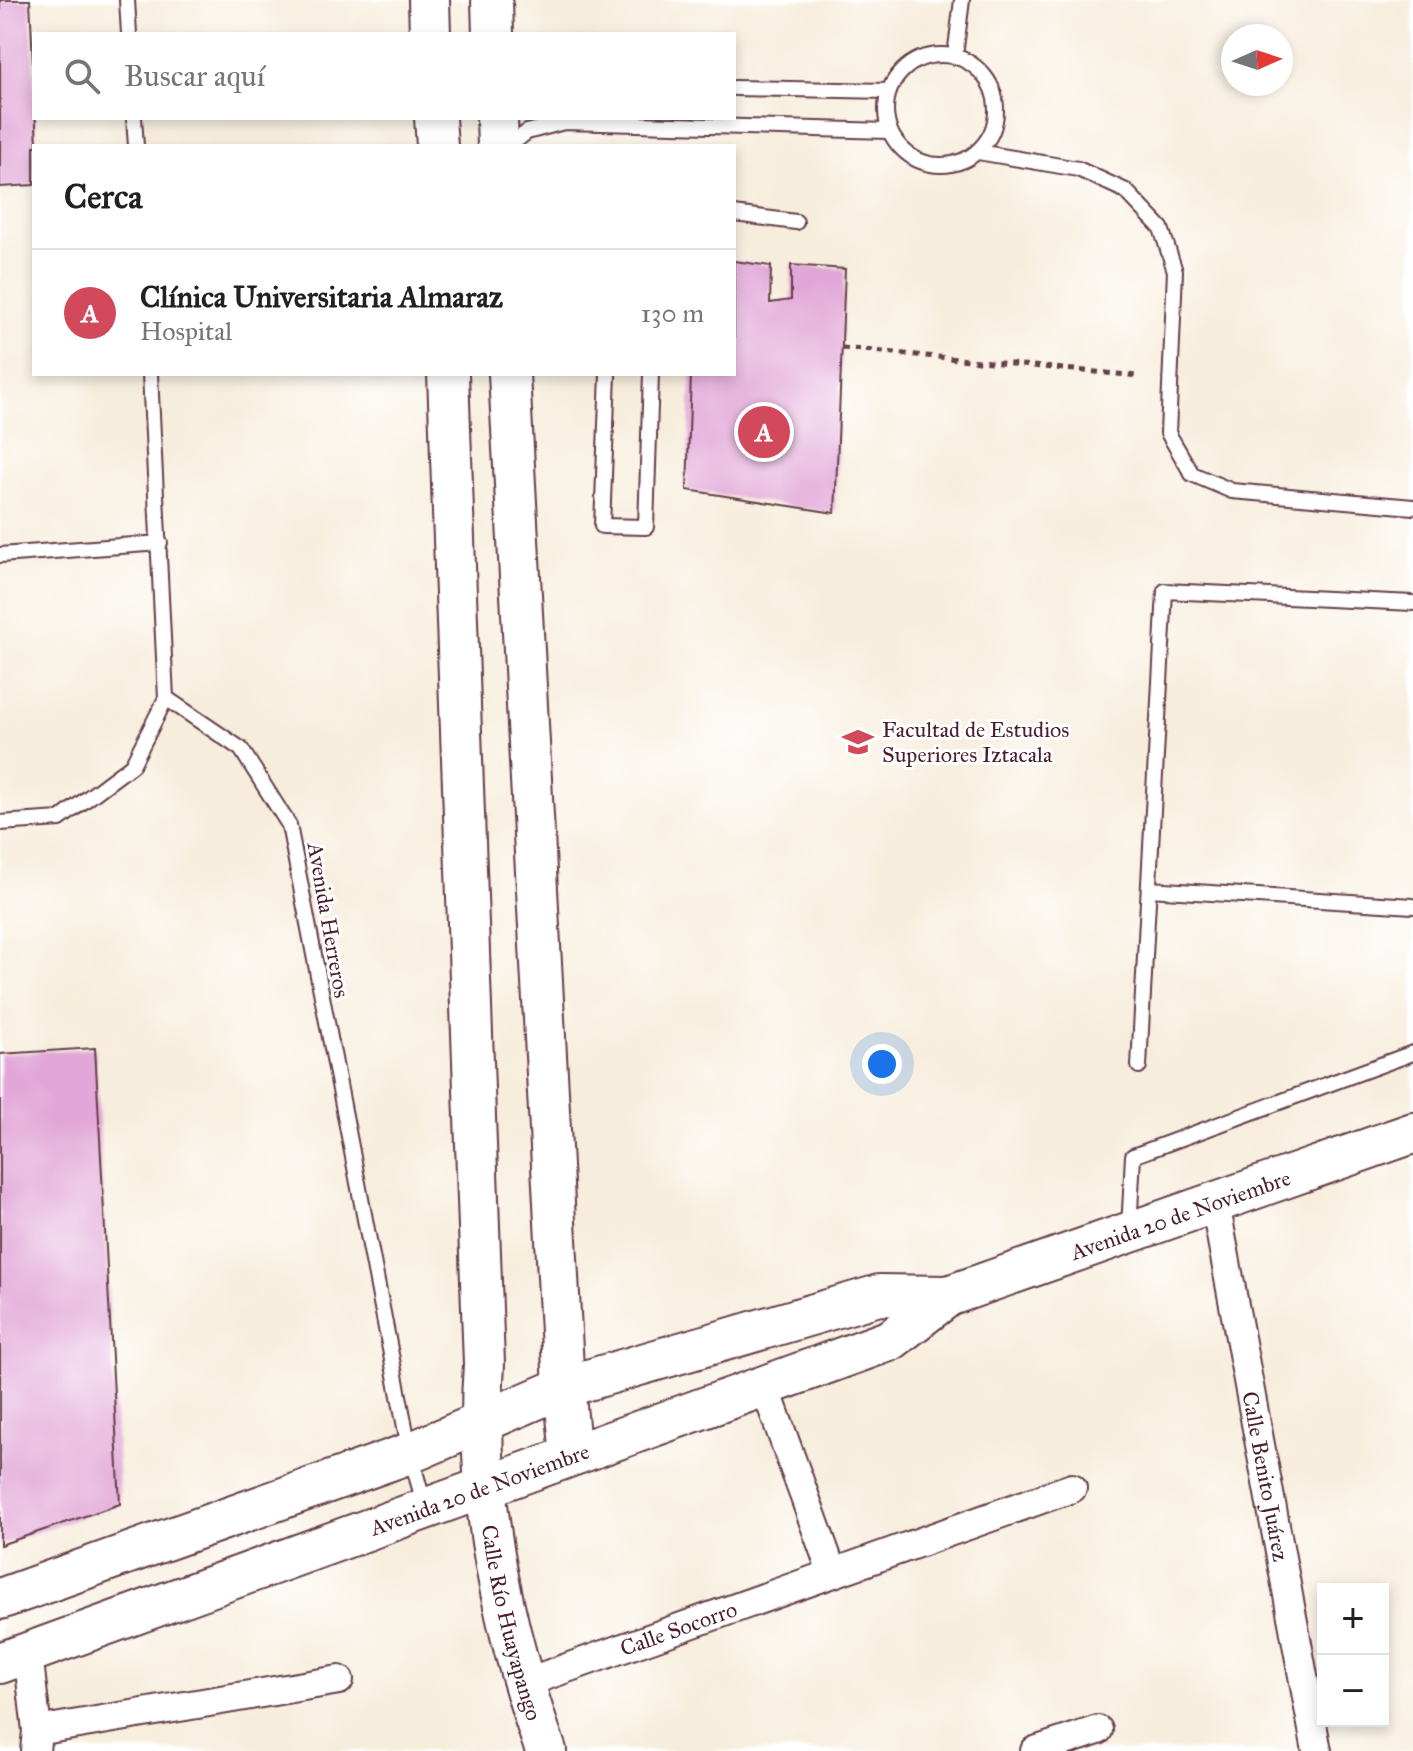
<!DOCTYPE html>
<html lang="es">
<meta charset="utf-8">
<style>
:root{--surface:#fff;--page:#f2f2f2;--text:#202124;--muted:#757577;--line:#e0e0e0;--accent:#d1495b}
body{margin:0;font-family:"IM FELL Great Primer",serif;background:var(--page);color:var(--text)}
.controls{position:absolute;right:24px;bottom:24px;display:grid;overflow:hidden;border-radius:0px;box-shadow:0 4px 12px #0003}
.controls button{width:72px;height:72px;display:grid;place-items:center;padding:0;border:0;border-bottom:2px solid var(--line);background:var(--surface);color:var(--text);font:40px sans-serif}
.compass{position:absolute;left:1221px;top:24px;width:72px;height:72px;border-radius:50%;background:var(--surface);box-shadow:0 4px 12px #0003;rotate:87deg}
.you{position:absolute;left:882px;top:1064px;width:28px;height:28px;margin:-20px;border:6px solid #fff;border-radius:50%;background:#1a73e8;box-shadow:0 0 0 12px #1a73e833}
.badge{display:grid;place-items:center;width:52px;height:52px;border-radius:50%;background:var(--accent);color:#fff;font-size:26px;font-weight:700}
.pin{position:absolute;translate:-50% -50%;border:4px solid #fff;box-shadow:0 2px 8px #0006}
.list{margin:0;padding:0;list-style:none}
h2{display:flex;justify-content:space-between;align-items:center;height:104px;margin:0;padding:0 32px;font-size:34px}
h2 small{font-size:26px;font-weight:400;color:var(--muted)}
.list li{display:grid;grid-template-columns:52px 1fr auto;gap:24px;align-items:center;box-sizing:border-box;height:128px;padding:0 32px;border-top:2px solid var(--line)}
.list b{display:block;font-size:30px;white-space:nowrap}
.list p{margin:0;font-size:26px;white-space:nowrap;color:var(--muted)}
.list em{font-size:26px;font-style:normal;color:var(--muted)}
.icon{flex:none;width:44px;height:44px;fill:none;stroke:currentColor;stroke-width:2;stroke-linecap:round;stroke-linejoin:round}
.map{position:relative;flex:none;width:1413px;height:1751px;overflow:hidden}
.search{position:absolute;background:var(--surface);box-shadow:0 4px 12px #0003;left:32px;top:32px;width:704px;height:88px;display:flex;align-items:center;gap:20px;box-sizing:border-box;padding:0 28px;border-radius:0px;color:var(--muted);font-size:30px}
.panel{position:absolute;background:var(--surface);box-shadow:0 4px 12px #0003;left:32px;top:144px;width:704px;height:232px;border-radius:0px}
.map>svg:first-child{display:block}
.building{fill:#e2a7d8}
.lines{fill:none;stroke-linecap:round;stroke-linejoin:round}
.lane-casing{stroke:#643e46;stroke-width:18}
.street-casing{stroke:#643e46;stroke-width:32}
.secondary-casing{stroke:#643e46;stroke-width:44}
.path{stroke:#643e46;stroke-width:5;stroke-dasharray:6 6;stroke-linecap:butt}
.lane{stroke:#fff;stroke-width:14}
.street{stroke:#fff;stroke-width:28}
.secondary{stroke:#fff;stroke-width:40}
.labels{text-anchor:middle;stroke-width:6;stroke-linejoin:round;paint-order:stroke}
.poi-label{font-size:22px;fill:#4a1f2b;stroke:#fff;text-anchor:start}
.street-label{font-size:22px;fill:#4a1f2b;stroke:#fff}
</style>
<div class="map">
<svg width="1413" height="1751" viewBox="0 0 1413 1751">
<rect width="100%" height="100%" fill="#fff"/>
<filter id="ink" filterUnits="userSpaceOnUse"><feTurbulence type="fractalNoise" baseFrequency=".0125" numOctaves="2"/><feDisplacementMap in="SourceGraphic" scale="16" xChannelSelector="R" yChannelSelector="G"/><feConvolveMatrix kernelMatrix="1 2 1 2 8 2 1 2 1" color-interpolation-filters="sRGB"/></filter>
<filter id="wash" filterUnits="userSpaceOnUse"><feTurbulence type="fractalNoise" baseFrequency=".006" numOctaves="4" result="noise"/><feDisplacementMap in="SourceGraphic" scale="32" xChannelSelector="R" yChannelSelector="G"/><feGaussianBlur stdDeviation="1.8" result="paint"/><feColorMatrix in="noise" values="0 0 0 0 0 0 0 0 0 0 0 0 0 0 0 0 0 1.4 0 .05"/><feComposite in="paint" operator="in"/></filter>
<g filter="url(#wash)">
<rect width="100%" height="100%" fill="#f7eddc"/>
<g id="blocks">
<!-- building -->
<g class="building">
<polygon points="0,0 30,0 37,146 34,146 34,185 0,187"/>
<polygon points="734,261 771,266 770,303 791,300 791,265 845,269 835,513 687,490 691,374 734,374"/>
<polygon points="95,1048 120,1504 0,1545 0,1054"/>
</g>
</g>
</g>
<g filter="url(#ink)">
<use href="#blocks" fill-opacity="0" stroke="#643e46" stroke-width="2"/>
<g class="lines">
<defs>
<g id="lane">
<polyline points="127,0 129,34"/>
<circle cx="941" cy="110" r="55"/>
<polyline points="955,56 962,0"/>
<polyline points="734,88 889,91"/>
<polyline points="134,118 136,146"/>
<polyline points="509,146 527,132 564,122 889,131"/>
<polyline points="978,152 1078,169 1126,191 1161,228 1175,271 1168,433 1192,474 1232,491 1413,507"/>
<polyline points="734,214 796,222"/>
<polyline points="608,374 602,526 646,527 651,374"/>
<polyline points="0,555 160,543"/>
<polyline points="166,698 241,749 289,825 410,1453 425,1507"/>
<polyline points="0,823 60,819 132,765 166,698 150,374"/>
<polyline points="1149,889 1413,906"/>
<polyline points="1139,1066 1165,591 1413,603"/>
<polyline points="1129,1229 1133,1156 1413,1053"/>
</g>
<g id="street">
<path id="s1" d="M1215,1203L1317,1751"/>
<polyline points="765,1387 832,1572"/>
<polyline points="28,1653 37,1731 35,1751"/>
<path id="s2" d="M522,1684L1072,1488"/>
<polyline points="37,1731 339,1680"/>
<polyline points="1035,1751 1098,1730"/>
</g>
<g id="secondary">
<polyline points="429,0 430,34"/>
<polyline points="492,0 493,34"/>
<polyline points="435,118 437,146"/>
<polyline points="497,118 498,146"/>
<path id="s3" d="M448,374L484,1364C474,1494 503,1629 546,1751"/>
<polyline points="509,374 564,1387 571,1455"/>
<polyline points="0,1599 410,1453 564,1387 879,1295 948,1296"/>
<path id="s4" d="M0,1663L891,1340L948,1296L1413,1133"/>
</g>
</defs>
<!-- lane casing -->
<use href="#lane" class="lane-casing"/>
<!-- street casing -->
<use href="#street" class="street-casing"/>
<!-- secondary casing -->
<use href="#secondary" class="secondary-casing"/>
<!-- path -->
<polyline class="path" points="842,348 1138,376"/>
<!-- lane -->
<use href="#lane" class="lane"/>
<!-- street -->
<use href="#street" class="street"/>
<!-- secondary -->
<use href="#secondary" class="secondary"/>
</g>
</g>
<!-- icons -->
<defs>
<symbol id="university-bare" viewBox="-9 -9 18 18"><path d="M0-5L7-2L0 1L-7-2ZM-4 1L0 2.5L4 1V4Q0 6-4 4Z" fill="#d1495b" stroke="#fff" stroke-width="2.5" paint-order="stroke"/></symbol>
</defs>
<g fill-rule="evenodd">
<use href="#university-bare" x="836" y="720" width="44" height="44"/>
</g>
<g class="labels">
<!-- poi labels -->
<g class="poi-label">
<text x="882" y="737">Facultad de Estudios<tspan x="882" dy="25">Superiores Iztacala</tspan></text>
</g>
<!-- street labels -->
<g class="street-label">
<text transform="translate(329 920) rotate(80)" y="8">Avenida Herreros</text>
<text dy="8" stroke="none"><textPath href="#s4" startOffset="1266">Avenida 20 de Noviembre</textPath></text>
<text dy="8" stroke="none"><textPath href="#s1" startOffset="278">Calle Benito Juárez</textPath></text>
<text dy="8" stroke="none"><textPath href="#s4" startOffset="510">Avenida 20 de Noviembre</textPath></text>
<text dy="8" stroke="none"><textPath href="#s3" startOffset="1252">Calle Río Huayapango</textPath></text>
<text dy="8" stroke="none"><textPath href="#s2" startOffset="166">Calle Socorro</textPath></text>
</g>
</g>
</svg>
<div class="controls">
<button>+</button>
<button>−</button>
</div>
<svg class="compass" viewBox="-18 -18 36 36"><path d="M0-13l5 13h-10z" fill="#e53935"/><path d="M0 13l5-13h-10z" fill="#757577"/></svg>
<div class="you"></div>
<div class="pin badge" style="left:764px;top:432px">A</div>
<div class="search"><svg class="icon" aria-label="search" viewBox="0 0 24 24"><circle cx="10" cy="10" r="6"/><path d="M15 15l6 6"/></svg>Buscar aquí</div>
<section class="panel">
<h2>Cerca<small></small></h2>
<ul class="list">
<li><span class="badge">A</span><div><b>Clínica Universitaria Almaraz</b><p>Hospital</p></div><em>130 m</em></li>
</ul>
</section>
</div>
